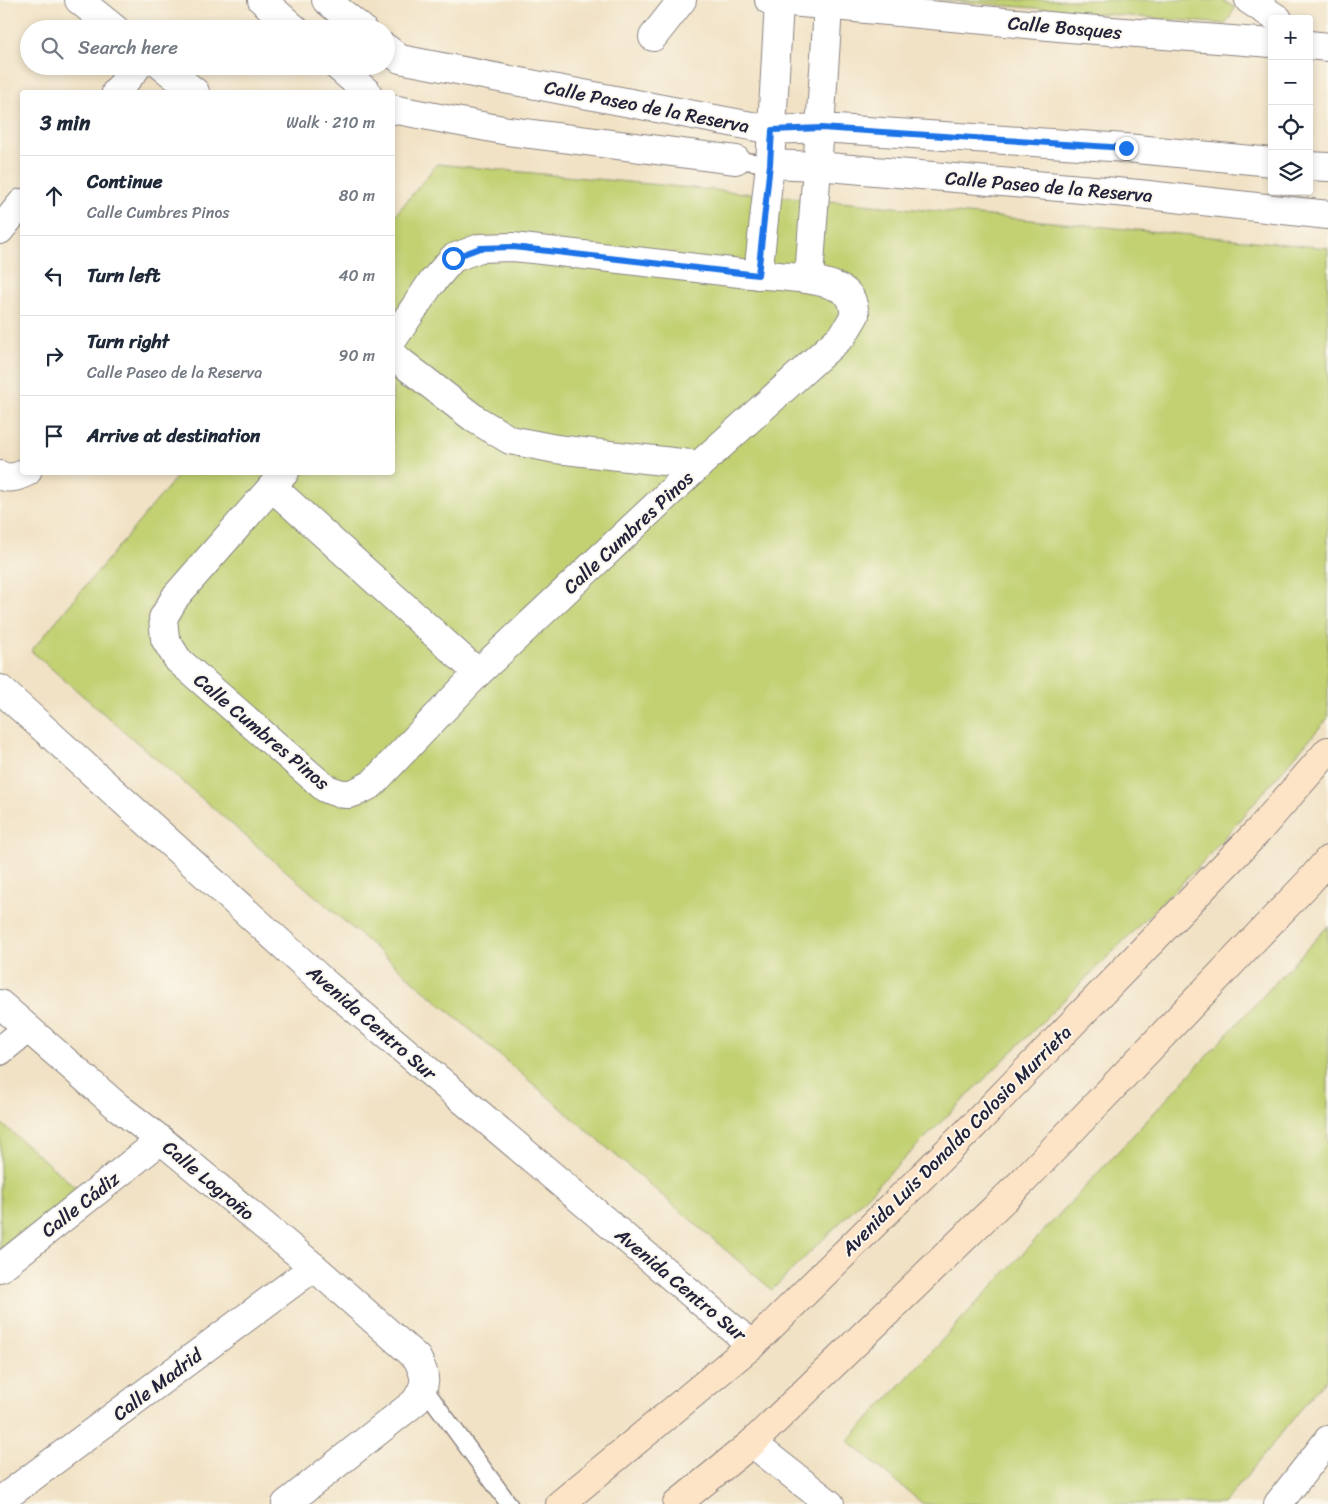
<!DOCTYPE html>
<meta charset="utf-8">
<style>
:root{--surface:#fff;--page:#f6f6f7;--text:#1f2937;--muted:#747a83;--line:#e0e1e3}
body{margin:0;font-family:Sriracha,sans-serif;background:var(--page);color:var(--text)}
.controls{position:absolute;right:15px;top:15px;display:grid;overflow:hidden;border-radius:5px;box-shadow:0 2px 8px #0003}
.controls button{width:45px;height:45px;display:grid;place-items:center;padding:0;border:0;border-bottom:1px solid var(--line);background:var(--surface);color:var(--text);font:25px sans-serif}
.stop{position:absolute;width:15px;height:15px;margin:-11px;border:4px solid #1a73e8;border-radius:50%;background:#fff}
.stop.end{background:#1a73e8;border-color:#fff;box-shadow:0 1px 5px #0008}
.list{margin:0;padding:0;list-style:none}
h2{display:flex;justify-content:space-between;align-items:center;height:65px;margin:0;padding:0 20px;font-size:21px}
h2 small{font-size:16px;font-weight:400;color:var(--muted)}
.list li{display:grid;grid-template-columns:32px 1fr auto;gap:15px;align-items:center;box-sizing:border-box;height:80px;padding:0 20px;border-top:1px solid var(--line)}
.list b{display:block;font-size:19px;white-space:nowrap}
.list p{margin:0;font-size:16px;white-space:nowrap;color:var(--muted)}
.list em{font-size:16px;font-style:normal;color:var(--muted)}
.icon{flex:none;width:28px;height:28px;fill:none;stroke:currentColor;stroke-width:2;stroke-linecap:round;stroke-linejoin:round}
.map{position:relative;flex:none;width:1328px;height:1504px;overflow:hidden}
.search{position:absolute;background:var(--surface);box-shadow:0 2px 8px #0003;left:20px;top:20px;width:375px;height:55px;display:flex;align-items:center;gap:12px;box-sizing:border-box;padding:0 18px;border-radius:28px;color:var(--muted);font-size:19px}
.panel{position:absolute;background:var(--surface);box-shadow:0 2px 8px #0003;left:20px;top:90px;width:375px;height:385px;border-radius:5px}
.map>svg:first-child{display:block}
.green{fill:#c3d173;stroke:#727a57}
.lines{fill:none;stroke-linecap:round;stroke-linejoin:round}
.service-casing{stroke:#8a8280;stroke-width:19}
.minor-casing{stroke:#8a8280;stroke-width:30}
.secondary-casing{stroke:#8a8280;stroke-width:30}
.service{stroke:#fff;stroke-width:16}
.minor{stroke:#fff;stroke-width:28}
.secondary{stroke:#fee4c6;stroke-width:28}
.route{stroke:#1a73e8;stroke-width:6}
.labels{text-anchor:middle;stroke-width:4;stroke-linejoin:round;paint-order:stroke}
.street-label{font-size:19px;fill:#22223b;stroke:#fbf7ec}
</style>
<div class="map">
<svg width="1328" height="1504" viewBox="0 0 1328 1504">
<rect width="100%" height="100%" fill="#fbf7ec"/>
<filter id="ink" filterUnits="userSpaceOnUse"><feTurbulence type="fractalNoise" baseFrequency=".02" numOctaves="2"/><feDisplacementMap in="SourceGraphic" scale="10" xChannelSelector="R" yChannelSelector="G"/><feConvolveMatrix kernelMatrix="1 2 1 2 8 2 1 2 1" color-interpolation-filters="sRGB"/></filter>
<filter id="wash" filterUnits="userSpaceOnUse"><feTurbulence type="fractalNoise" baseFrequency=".0096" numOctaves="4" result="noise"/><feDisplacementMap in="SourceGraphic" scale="20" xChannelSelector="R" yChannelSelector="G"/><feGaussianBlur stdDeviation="1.12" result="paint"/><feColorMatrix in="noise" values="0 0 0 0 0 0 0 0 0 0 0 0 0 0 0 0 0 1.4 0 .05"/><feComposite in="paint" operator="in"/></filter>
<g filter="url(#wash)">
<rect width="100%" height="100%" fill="#f1e2c5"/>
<!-- green -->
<g class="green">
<polygon points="938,0 1222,0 1235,8 1226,24"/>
<polygon points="437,164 1328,248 1328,718 1202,863 772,1290 31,651 180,473 392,472 393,218"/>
<polygon points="1328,926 1328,1376 1224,1504 923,1504 848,1441"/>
<polygon points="0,1122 81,1192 0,1256"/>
</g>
</g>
<g filter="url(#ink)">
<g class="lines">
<defs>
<g id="service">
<polyline points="736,160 770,164"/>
<polyline points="424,1388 509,1504"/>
</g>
<g id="minor">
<polyline points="79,0 115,29"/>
<polyline points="262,0 295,29"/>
<polyline points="326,0 362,29"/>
<polyline points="769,0 1070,28 1272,43"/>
<polyline points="1249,0 1278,19"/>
<polyline points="653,37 682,0"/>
<polyline points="1309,45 1328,47"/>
<polyline points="386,48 400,59 772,130 821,128 1126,148 1272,162"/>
<polyline points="162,66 195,92"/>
<polyline points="337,66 367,92"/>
<polyline points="116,92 138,66"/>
<polyline points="392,109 508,131 736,160"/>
<polyline points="770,164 817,166 1139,194 1328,215"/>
<polyline points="1309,166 1328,167"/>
<polyline points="0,230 22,203"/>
<polyline points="758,275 770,164 779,2"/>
<path d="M809,279C815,188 823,97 828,6"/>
<polyline points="392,355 475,419 510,440 556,449 699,465"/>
<path d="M285,472L176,596L163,618L165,639L178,660L325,788C347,798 351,795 372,784L478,673L699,465L843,335L855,315C853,305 853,297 844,291C823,276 767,276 740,273C665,264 589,255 513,247L480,248L453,258L429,286L392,341"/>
<path d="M0,475C9,480 18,477 27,472"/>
<polyline points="272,487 478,673"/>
<polyline points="0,689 326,984 752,1345"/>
<path d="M0,1004L118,1107L161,1140L314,1267L417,1358C427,1379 427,1383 415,1402L286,1504"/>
<polyline points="0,1051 27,1029"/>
<polyline points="0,1268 161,1140"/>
<polyline points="752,1443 830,1504"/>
<polyline points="0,1501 314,1267"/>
<polyline points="1278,1504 1328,1440"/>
</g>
<g id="secondary">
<polyline points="560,1504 752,1345 974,1125 1259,830 1328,751"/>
<polyline points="677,1504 752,1443 1024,1180 1308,883 1328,860"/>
</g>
</defs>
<!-- service casing -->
<use href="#service" class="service-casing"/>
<!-- minor casing -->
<use href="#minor" class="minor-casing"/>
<!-- secondary casing -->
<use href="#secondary" class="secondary-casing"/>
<!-- service -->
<use href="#service" class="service"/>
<!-- minor -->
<use href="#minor" class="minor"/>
<!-- secondary -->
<use href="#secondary" class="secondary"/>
</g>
</g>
<g class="lines" filter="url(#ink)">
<!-- route -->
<polyline class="route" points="453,258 480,248 513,247 758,275 770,164 772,130 821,128 1126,148"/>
</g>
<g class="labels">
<!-- street labels -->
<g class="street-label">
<text transform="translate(1065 27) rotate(5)" y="7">Calle Bosques</text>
<text transform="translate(647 106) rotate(11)" y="7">Calle Paseo de la Reserva</text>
<text transform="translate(1049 186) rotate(5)" y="7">Calle Paseo de la Reserva</text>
<text transform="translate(628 532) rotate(-43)" y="7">Calle Cumbres Pinos</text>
<text transform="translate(262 731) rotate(40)" y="7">Calle Cumbres Pinos</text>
<text transform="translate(372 1022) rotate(41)" y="7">Avenida Centro Sur</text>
<text transform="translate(956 1140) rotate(-45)" y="7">Avenida Luis Donaldo Colosio Murrieta</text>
<text transform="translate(209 1180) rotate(40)" y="7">Calle Logroño</text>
<text transform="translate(80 1204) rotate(-38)" y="7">Calle Cádiz</text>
<text transform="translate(681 1284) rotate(40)" y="7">Avenida Centro Sur</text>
<text transform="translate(157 1384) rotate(-37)" y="7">Calle Madrid</text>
</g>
</g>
</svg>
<div class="controls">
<button>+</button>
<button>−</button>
<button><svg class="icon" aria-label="locate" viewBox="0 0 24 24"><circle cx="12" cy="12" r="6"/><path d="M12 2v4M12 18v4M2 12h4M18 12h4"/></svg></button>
<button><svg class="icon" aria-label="layers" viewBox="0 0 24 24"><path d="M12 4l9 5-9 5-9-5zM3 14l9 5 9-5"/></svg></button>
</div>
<div class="stop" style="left:453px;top:258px"></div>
<div class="stop end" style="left:1126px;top:148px"></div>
<div class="search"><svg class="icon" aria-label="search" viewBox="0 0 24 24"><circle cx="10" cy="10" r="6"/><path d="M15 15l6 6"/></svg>Search here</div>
<section class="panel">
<h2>3 min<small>Walk · 210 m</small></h2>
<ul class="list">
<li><svg class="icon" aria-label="ahead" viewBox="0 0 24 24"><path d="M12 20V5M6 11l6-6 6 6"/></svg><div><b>Continue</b><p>Calle Cumbres Pinos</p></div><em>80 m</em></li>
<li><svg class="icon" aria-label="left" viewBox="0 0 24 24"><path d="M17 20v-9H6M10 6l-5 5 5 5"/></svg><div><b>Turn left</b></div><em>40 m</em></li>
<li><svg class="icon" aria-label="right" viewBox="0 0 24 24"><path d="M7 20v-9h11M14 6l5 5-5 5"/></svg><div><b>Turn right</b><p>Calle Paseo de la Reserva</p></div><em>90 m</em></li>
<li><svg class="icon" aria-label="arrive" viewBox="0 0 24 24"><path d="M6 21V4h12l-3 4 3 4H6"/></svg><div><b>Arrive at destination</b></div></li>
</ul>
</section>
</div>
